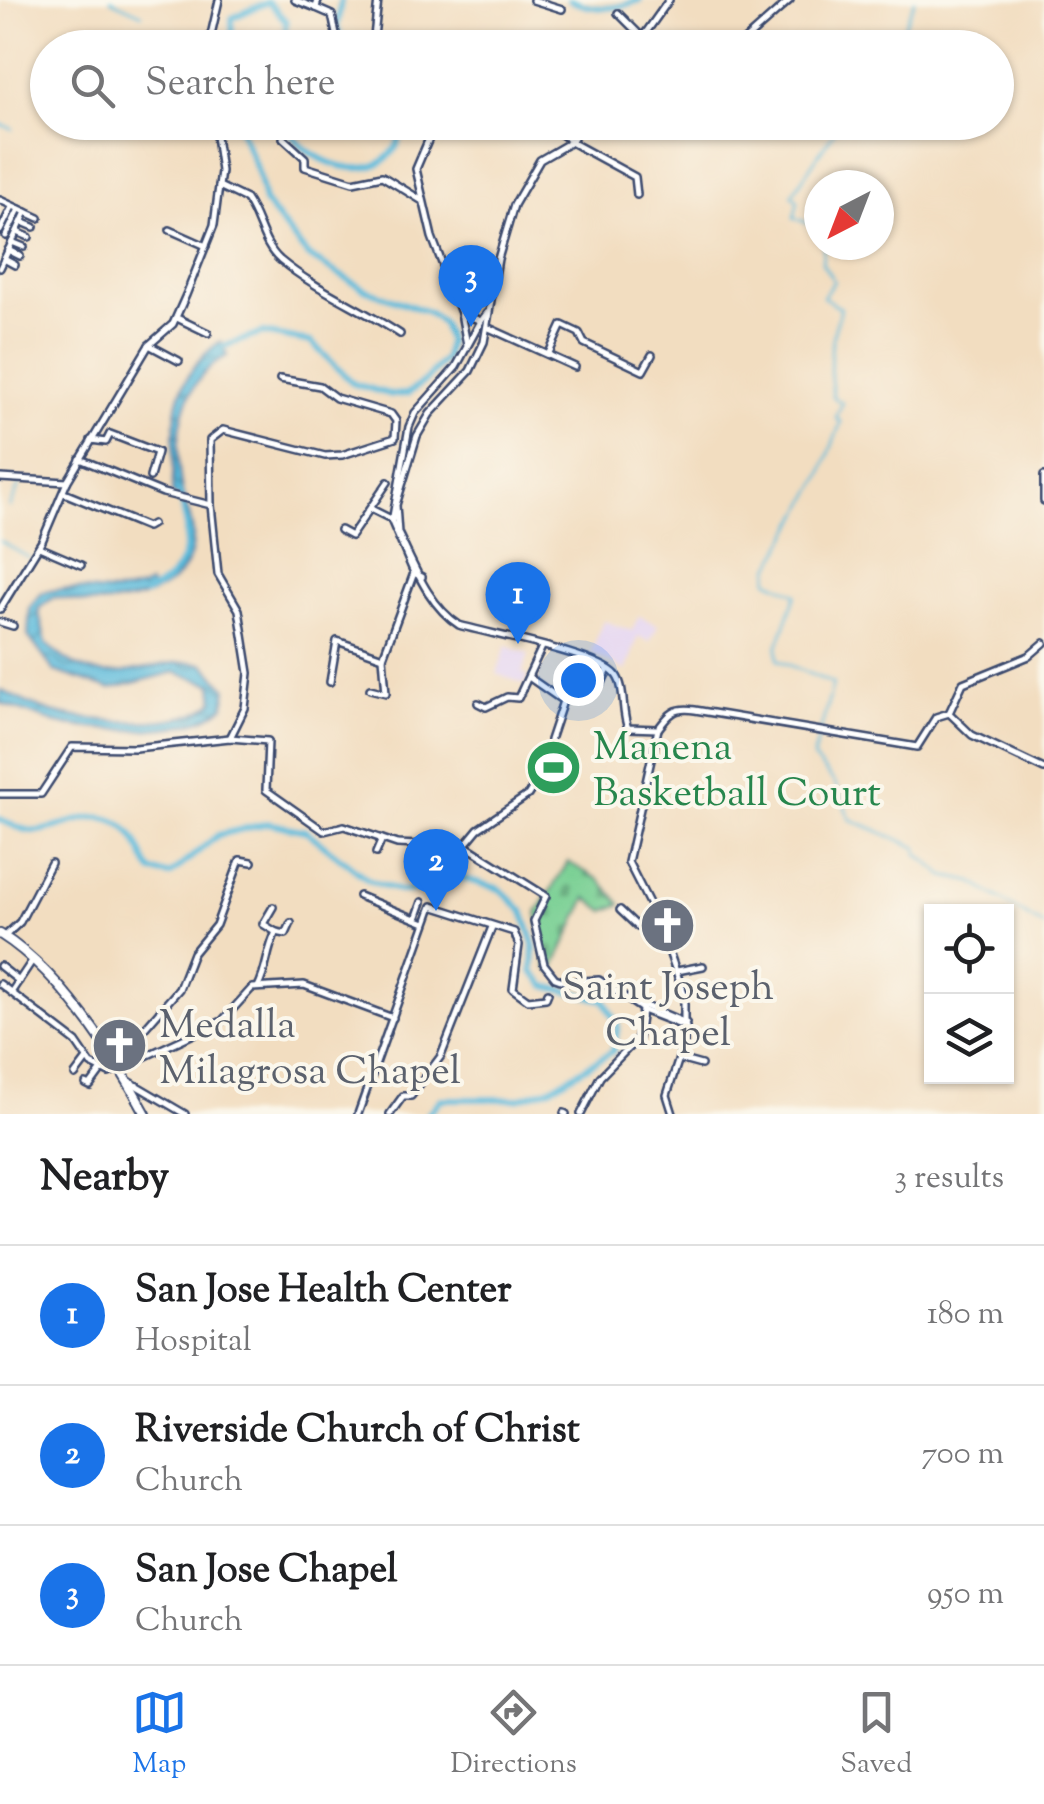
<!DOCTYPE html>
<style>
:root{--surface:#fff;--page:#f2f2f2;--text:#202124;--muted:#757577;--line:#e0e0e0;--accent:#1a73e8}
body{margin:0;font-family:"Sorts Mill Goudy",serif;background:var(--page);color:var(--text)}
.controls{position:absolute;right:30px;bottom:30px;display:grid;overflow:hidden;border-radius:0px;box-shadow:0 2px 8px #0004}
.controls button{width:90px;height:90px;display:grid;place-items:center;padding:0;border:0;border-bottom:2px solid var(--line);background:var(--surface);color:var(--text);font:50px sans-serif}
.compass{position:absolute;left:804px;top:170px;width:90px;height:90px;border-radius:50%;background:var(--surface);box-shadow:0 2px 8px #0004;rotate:222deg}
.you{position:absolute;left:578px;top:680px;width:35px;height:35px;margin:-25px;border:8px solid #fff;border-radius:50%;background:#1a73e8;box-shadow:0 0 0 15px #1a73e833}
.badge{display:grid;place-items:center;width:65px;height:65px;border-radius:50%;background:var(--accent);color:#fff;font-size:32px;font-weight:700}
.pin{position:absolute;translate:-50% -82px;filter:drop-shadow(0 2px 5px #0008)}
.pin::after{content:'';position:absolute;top:52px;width:35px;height:30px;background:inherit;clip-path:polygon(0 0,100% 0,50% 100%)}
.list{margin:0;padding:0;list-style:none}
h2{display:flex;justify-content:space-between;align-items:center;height:130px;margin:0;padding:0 40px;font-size:42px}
h2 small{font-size:32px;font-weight:400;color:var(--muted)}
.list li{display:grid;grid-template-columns:65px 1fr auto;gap:30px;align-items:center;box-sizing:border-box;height:140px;padding:0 40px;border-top:2px solid var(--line)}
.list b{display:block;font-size:38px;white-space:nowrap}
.list p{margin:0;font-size:32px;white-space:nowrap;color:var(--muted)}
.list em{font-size:32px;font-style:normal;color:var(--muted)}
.icon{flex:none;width:55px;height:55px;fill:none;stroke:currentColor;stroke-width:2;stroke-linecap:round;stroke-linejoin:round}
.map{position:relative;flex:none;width:1044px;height:1114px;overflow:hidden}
.search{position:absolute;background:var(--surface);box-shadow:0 2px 8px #0004;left:30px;right:30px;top:30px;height:110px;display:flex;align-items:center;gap:25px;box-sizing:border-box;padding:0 35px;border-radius:55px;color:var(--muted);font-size:38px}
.sheet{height:550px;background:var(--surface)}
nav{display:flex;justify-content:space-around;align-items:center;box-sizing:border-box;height:140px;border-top:2px solid var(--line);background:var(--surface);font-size:28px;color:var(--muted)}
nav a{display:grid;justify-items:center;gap:5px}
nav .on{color:var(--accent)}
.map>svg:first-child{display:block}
.built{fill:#e3d3f2}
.cemetery{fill:url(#cemetery-stones);stroke:#4a8079;stroke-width:2.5}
.water{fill:url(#water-waves);stroke:#3c759c;stroke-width:2.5}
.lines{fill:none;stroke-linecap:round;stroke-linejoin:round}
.stream{stroke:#5dbbdb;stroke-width:2.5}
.river{stroke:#5dbbdb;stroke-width:6}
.minor-casing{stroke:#3b496d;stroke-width:10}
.major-casing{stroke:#3b496d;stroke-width:12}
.minor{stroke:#fff;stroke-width:5}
.major{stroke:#fff;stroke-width:8}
.labels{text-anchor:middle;stroke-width:8;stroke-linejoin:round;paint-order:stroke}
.leisure-label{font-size:40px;fill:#27864d;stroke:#fbf7ec;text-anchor:start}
.worship-label{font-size:40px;fill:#5b616d;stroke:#fbf7ec}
</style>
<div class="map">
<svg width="1044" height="1114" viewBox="0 0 1044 1114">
<defs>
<pattern id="cemetery-stones" width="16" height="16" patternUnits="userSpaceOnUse" patternTransform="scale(2.5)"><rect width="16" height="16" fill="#7ad094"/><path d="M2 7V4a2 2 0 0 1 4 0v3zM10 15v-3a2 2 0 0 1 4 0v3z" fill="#63a97c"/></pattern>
<pattern id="water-waves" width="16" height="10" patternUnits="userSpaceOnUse" patternTransform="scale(2.5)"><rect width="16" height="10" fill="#5dbbdb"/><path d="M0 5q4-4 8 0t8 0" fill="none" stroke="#4c98b5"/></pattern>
</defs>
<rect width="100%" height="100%" fill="#fbf7ec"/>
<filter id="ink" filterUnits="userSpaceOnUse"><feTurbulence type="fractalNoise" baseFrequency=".01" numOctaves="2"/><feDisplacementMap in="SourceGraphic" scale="20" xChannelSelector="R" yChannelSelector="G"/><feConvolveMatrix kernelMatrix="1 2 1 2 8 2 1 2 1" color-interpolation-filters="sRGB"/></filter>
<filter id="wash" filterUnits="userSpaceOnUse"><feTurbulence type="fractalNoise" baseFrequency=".0048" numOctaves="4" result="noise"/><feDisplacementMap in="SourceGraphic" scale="40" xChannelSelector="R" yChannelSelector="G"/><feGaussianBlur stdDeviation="2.25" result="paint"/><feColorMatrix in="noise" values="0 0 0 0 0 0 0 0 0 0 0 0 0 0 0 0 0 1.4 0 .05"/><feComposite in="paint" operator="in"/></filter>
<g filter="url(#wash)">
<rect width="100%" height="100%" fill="#f2ddc0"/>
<!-- built -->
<g class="built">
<polygon points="639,616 658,625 650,641 638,637 626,671 591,652 604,621 632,631"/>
<polygon points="506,646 529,654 522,673 527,676 525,684 497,674"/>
</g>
<!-- cemetery -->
<polygon class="cemetery" points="568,862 600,880 621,904 605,911 587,898 552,972 547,968 537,913"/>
<!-- water -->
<path class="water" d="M221,341L227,356C179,380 173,442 182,491C185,506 193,520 193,536C194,587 134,607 91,603C79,603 67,598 54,597L38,609L46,643C106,703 144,654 204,664L227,689L224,706C194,735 116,732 74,726C51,724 23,710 0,703V690C17,698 34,707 52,712C89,722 186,731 214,701L212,684L175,672L110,689L54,671L28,636L30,607L42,593C78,581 114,603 149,584L153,591C191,575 191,529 180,496L172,494C178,432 161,385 221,341Z"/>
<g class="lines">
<!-- stream -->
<g class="stream">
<polyline points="111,0 142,14"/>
<polyline points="895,48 915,0"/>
<polyline points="0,124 13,129"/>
<polyline points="821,151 841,122"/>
<polyline points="793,193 820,152"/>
<polyline points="792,195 798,201 794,218 819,227"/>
<path d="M824,245L822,263L834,281L823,297L841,308C830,338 828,365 833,397L842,403L836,418L841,422L820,478L770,569L768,580L796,594L777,648L778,660L833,684L813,758L835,783L850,819L918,848V854L944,876L972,882L1044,926"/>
<polyline points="10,507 21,481"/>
<polyline points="0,541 29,558"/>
</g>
<!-- river -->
<g class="river">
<polyline points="341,0 337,27 345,48"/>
<path d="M569,0C595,11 614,10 640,0"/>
<polyline points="232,48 232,18 268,2 286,21 284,48"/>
<path d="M283,122C308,171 397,195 403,122"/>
<polyline points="216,349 263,333 311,342 354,384 392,395 407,394 426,380 445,358 448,341 442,323 428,312 364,289 308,256 264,202 258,172 237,122"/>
<path d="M145,594C192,574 192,536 179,492"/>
<path d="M0,819C11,825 25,832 38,831C66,828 94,806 122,825C138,836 141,857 152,872L170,875L218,835L268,823L306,831L368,880L399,891L432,889L462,878L500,889L523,911L534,944L533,972L546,986L604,1000L618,1026L613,1051L551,1088L518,1099H441L428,1114"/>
</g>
</g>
</g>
<g filter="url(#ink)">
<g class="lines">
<defs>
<g id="minor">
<polyline points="295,0 316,8 318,0"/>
<polyline points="533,0 562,9"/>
<polyline points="316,8 332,15 339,48"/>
<polyline points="618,13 643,38"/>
<polyline points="208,48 219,0"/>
<polyline points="366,48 374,37 378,0"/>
<polyline points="635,48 669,0"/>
<polyline points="736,48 790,0"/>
<polyline points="436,122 416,169 432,237 461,313 481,321 487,313"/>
<polyline points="542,122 572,141"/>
<path d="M584,122L571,142L540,160L514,205L498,259L484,342L470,371L430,414L417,436L396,505L398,533C414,565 428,605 459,625C489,634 599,654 616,675C626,688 621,713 628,728L658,729"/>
<polyline points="363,130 365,122"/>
<polyline points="283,138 305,158 305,167 353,182 382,176 421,200"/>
<polyline points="571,142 635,177 637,195"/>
<path d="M219,186L246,199C260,219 262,244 280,260C316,290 361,308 400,334"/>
<polyline points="0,200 39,218"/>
<polyline points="22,222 34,227"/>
<polyline points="170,230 206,246"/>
<polyline points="0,231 12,207"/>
<polyline points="17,232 29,237"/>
<polyline points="6,236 19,209"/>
<polyline points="12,242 24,247"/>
<polyline points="8,250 20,256"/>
<polyline points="4,259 15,265"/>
<polyline points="0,268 26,212"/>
<polyline points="461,313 467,345"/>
<polyline points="177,318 208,333"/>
<polyline points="489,328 575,367"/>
<polyline points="149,345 179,361"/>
<polyline points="549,353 562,325 579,333 584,343 643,371 652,355"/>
<polyline points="91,440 106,442 110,434 157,452 150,477"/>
<polyline points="80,459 163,493 211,505 218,574 239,610 249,673 245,708 230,738"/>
<polyline points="1044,476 1044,501"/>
<polyline points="0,478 67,482 149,345 173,324 186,295 214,225 221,171 214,122"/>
<polyline points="64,493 147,527 152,524"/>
<polyline points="211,505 210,440 223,430 325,456 342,455 395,438 396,421 391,414 336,398 320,386 280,379"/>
<polyline points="371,509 391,519"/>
<polyline points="340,530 351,536 388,482"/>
<polyline points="39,547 81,565"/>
<polyline points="422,577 414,573 392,522 409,427 415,413 456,367 481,321"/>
<polyline points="0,609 42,541 67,482"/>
<polyline points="0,622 13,626"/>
<polyline points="330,682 337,641 383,657"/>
<polyline points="602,683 608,669"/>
<polyline points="370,689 386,693 383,657 414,573"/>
<polyline points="478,703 486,707 507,697 518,698 542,647"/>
<polyline points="949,713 963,683 1029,656 1044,643"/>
<polyline points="0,794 41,794 72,747 135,748 230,738 268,741 266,790 324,831 344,826 397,844 463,847 478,829 528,795 553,755 550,740 563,701 530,678"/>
<polyline points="466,846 546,896 534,921 544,964 555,978 566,982 599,980 645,1011 686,1027"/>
<polyline points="376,853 382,839"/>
<polyline points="359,896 425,923"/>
<polyline points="273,907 263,924 276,932"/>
<polyline points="620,910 638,927 661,933"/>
<polyline points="416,919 422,902"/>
<polyline points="5,936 20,922 51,863"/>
<polyline points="0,966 19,981"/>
<polyline points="677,971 703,966"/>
<polyline points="0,984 76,1042 91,1064 109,1073 222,1021 252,988 304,985 393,1018"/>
<path d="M258,987C268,967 266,952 276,932L286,934L291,923"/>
<polyline points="12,991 32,961"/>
<polyline points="641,1004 686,1023"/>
<polyline points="679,1059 701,1065"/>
<polyline points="116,1061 179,989 193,953 216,925 240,860 252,862"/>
<polyline points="75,1075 87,1059"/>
<polyline points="127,1080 185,1114"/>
<polyline points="86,1084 90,1086 101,1071"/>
<polyline points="564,1113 566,1114"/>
<polyline points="358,1114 432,906 514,932 519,945 513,989 528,1000 546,998 548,993"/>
<polyline points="390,1114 403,1096 411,1096 441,1056 492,927"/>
<polyline points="581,1114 600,1077 638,1038 642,1010"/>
<path d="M673,1114L667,1095L684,1043V994L659,923L628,862L658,729C670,713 675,707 695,710L917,747L936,717L949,713L972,735L1044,769"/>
</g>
<path id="major" d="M0,934C60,972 112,1052 146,1114"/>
</defs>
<!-- minor casing -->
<use href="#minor" class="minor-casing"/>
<!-- major casing -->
<use href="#major" class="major-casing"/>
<!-- minor -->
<use href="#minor" class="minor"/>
<!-- major -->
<use href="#major" class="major"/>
</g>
</g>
<!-- icons -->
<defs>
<symbol id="stadium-disc" viewBox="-11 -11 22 22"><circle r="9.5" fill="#2e9e5b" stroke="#fbf7ec"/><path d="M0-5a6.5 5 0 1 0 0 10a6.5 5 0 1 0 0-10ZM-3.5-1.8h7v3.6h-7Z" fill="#fff"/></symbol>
<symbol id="church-disc" viewBox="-11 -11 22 22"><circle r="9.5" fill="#6b7280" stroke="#fbf7ec"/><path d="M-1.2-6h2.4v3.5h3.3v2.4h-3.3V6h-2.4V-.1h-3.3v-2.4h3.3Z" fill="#fff"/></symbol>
</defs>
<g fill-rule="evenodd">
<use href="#stadium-disc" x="522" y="736" width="63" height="63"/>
<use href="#church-disc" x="636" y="894" width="63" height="63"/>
<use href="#church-disc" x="88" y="1014" width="63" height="63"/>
</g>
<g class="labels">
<!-- leisure labels -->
<g class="leisure-label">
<text x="593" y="759">Manena<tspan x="593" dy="46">Basketball Court</tspan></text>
</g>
<!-- worship labels -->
<g class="worship-label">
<text x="668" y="999">Saint Joseph<tspan x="668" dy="46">Chapel</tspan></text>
<text x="159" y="1037" text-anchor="start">Medalla<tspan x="159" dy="46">Milagrosa Chapel</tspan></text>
</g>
</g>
</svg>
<div class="controls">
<button><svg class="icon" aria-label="locate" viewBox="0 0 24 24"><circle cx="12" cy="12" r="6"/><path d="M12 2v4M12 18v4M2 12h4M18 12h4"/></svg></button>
<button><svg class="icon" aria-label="layers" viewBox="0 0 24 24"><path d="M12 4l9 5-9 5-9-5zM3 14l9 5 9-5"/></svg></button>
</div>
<svg class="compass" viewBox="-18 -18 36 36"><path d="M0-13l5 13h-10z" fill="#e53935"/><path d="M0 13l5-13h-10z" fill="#757577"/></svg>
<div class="you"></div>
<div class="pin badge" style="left:518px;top:644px">1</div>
<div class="pin badge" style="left:436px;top:911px">2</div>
<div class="pin badge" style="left:471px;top:327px">3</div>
<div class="search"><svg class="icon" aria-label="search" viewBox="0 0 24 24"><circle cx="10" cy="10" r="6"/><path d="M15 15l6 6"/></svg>Search here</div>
</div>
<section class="sheet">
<h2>Nearby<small>3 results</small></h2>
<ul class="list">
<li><span class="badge">1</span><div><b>San Jose Health Center</b><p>Hospital</p></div><em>180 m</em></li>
<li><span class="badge">2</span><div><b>Riverside Church of Christ</b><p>Church</p></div><em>700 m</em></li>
<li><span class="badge">3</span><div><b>San Jose Chapel</b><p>Church</p></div><em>950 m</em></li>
</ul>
</section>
<nav>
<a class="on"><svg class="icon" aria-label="map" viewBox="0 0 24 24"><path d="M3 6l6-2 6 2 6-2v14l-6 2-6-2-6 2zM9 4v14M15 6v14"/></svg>Map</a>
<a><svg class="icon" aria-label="directions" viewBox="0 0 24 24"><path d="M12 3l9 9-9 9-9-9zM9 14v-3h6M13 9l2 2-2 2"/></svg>Directions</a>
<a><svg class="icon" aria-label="saved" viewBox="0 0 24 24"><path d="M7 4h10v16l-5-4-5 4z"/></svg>Saved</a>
</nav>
